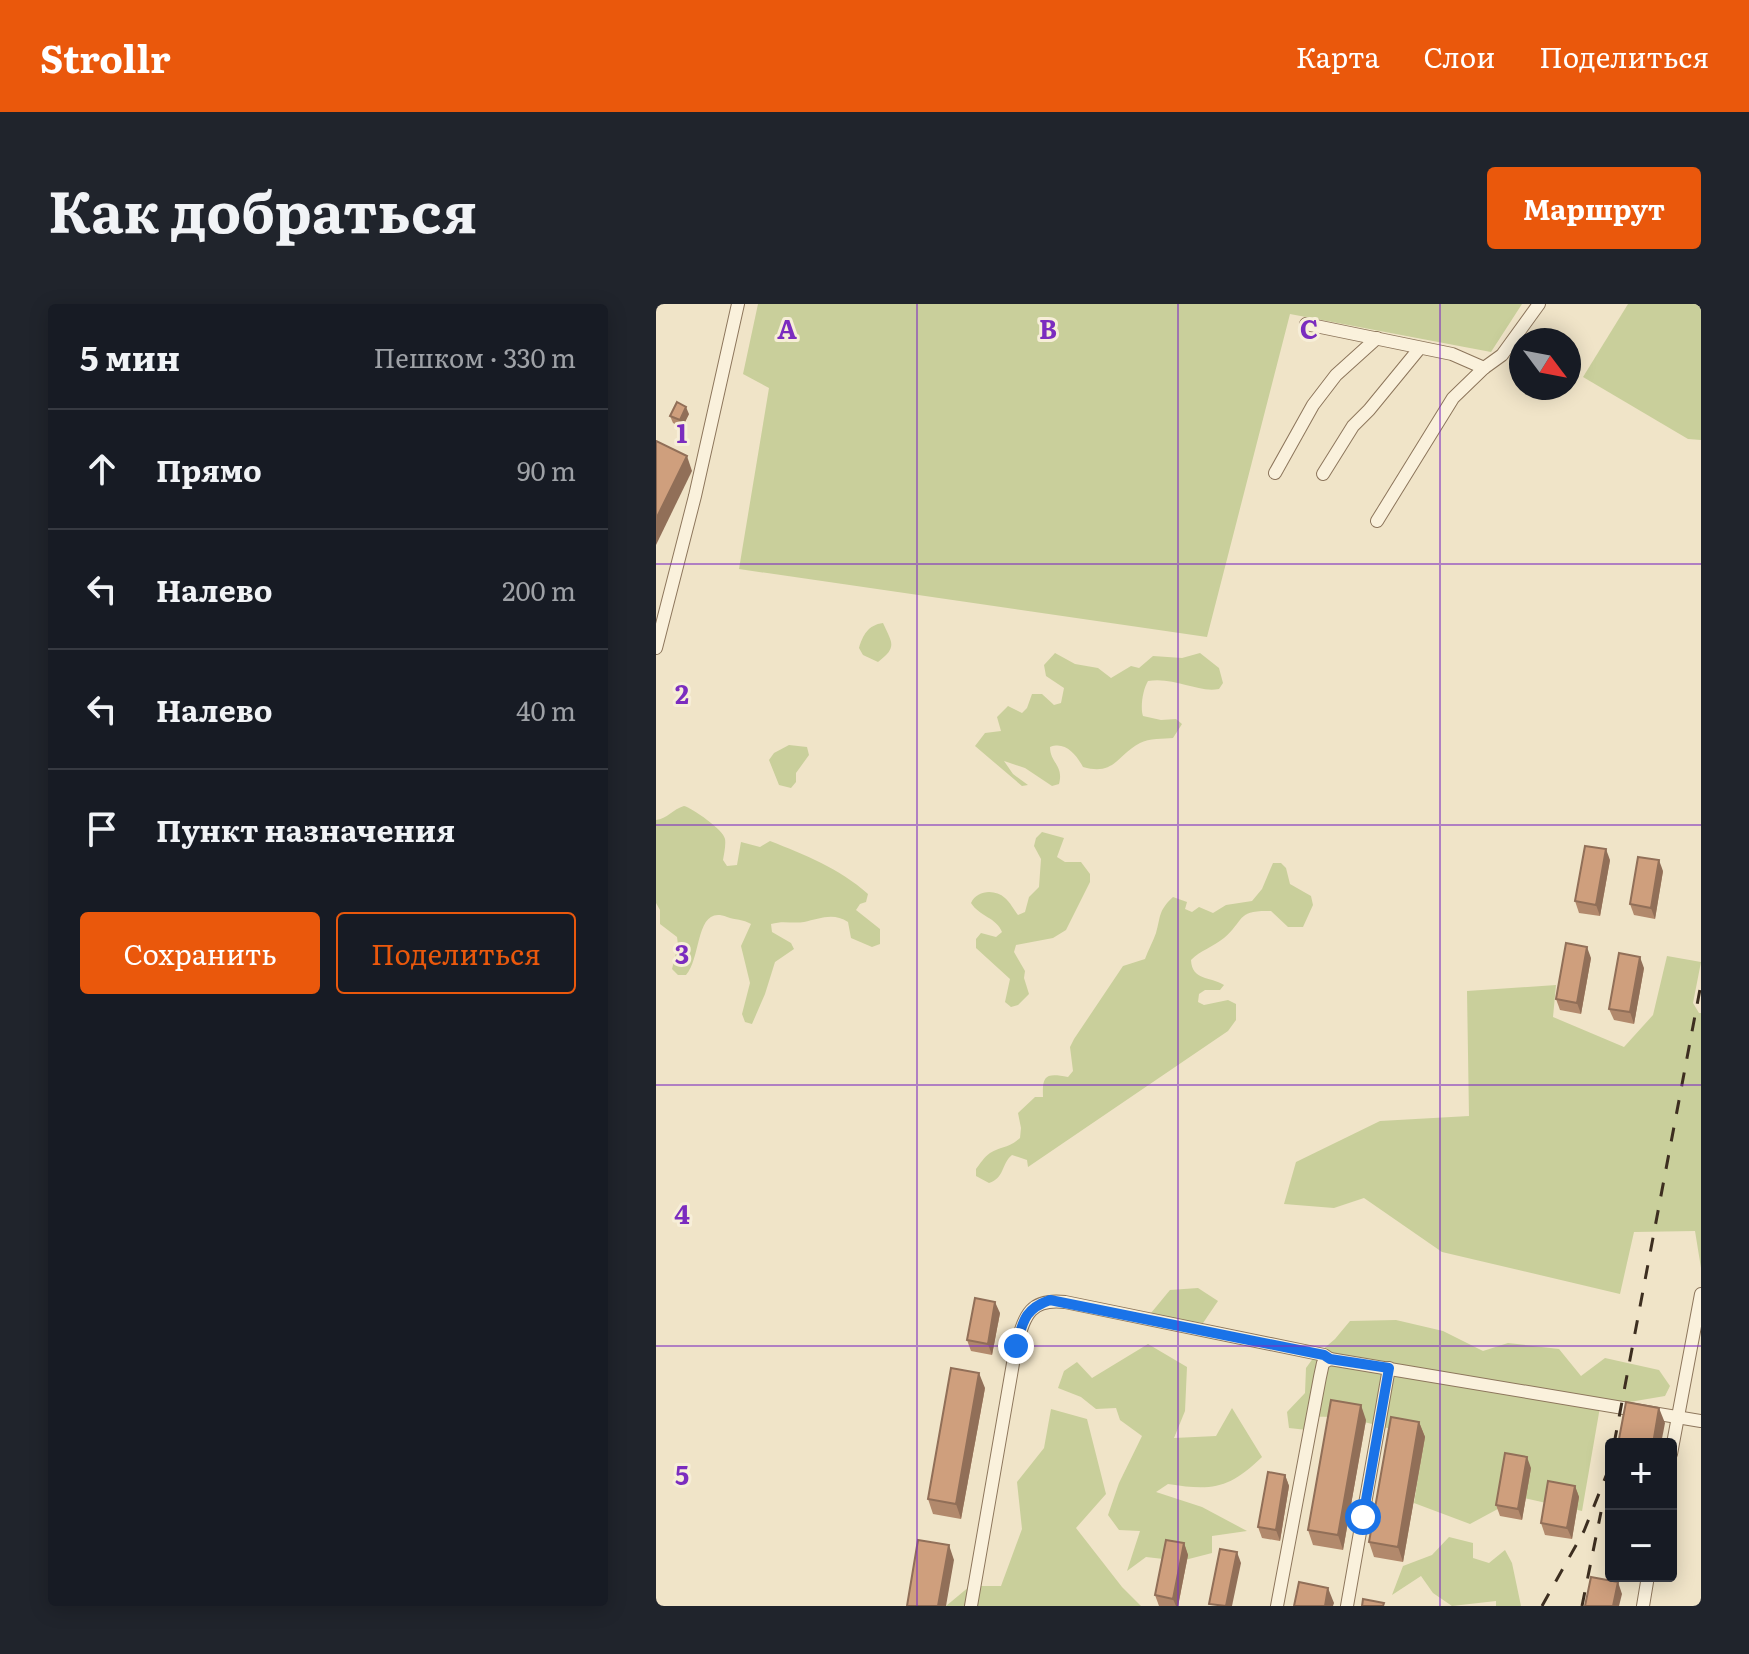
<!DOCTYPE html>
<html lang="ru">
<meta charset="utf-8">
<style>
:root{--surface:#171b24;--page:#20242c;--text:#f1f3f6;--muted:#9ea1a6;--line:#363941;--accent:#ea580c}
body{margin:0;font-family:Literata,serif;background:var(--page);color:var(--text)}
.controls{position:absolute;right:24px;bottom:24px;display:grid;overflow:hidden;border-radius:8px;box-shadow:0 4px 20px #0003}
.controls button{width:72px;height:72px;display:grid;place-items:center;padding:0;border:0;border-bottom:2px solid var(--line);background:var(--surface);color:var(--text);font:40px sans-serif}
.compass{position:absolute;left:853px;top:24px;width:72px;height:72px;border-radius:50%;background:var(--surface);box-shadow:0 4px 20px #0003;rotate:122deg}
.stop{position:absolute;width:24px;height:24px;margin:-18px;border:6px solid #1a73e8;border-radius:50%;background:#fff}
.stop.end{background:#1a73e8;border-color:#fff;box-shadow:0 2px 8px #0008}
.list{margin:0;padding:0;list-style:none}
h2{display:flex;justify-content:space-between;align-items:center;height:104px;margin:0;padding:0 32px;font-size:34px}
h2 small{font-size:26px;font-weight:400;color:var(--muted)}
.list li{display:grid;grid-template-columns:52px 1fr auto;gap:24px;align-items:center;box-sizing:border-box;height:120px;padding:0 32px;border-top:2px solid var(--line)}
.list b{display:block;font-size:30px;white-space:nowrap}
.list em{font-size:26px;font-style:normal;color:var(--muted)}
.actions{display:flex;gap:16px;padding:24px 32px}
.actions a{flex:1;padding:18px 0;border:2px solid var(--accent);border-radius:8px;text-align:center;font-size:28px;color:var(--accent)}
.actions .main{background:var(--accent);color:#fff}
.icon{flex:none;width:44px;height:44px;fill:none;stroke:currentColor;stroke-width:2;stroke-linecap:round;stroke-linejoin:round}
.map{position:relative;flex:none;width:1045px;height:1302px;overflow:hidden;border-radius:8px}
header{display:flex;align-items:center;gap:48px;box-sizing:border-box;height:112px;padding:0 40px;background:var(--accent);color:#fff}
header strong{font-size:38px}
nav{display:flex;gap:44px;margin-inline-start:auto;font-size:28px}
.intro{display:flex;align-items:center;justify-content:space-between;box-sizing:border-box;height:192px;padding:0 48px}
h1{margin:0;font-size:56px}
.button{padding:20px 36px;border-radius:8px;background:var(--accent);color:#fff;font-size:28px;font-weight:700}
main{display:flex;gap:48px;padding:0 48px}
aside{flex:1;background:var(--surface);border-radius:8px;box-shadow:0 4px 20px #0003}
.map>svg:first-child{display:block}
.green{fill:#c9cf9b}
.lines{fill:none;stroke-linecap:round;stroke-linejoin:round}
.minor-casing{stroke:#8d765c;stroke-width:14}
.minor{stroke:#faf1dc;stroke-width:12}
.rail{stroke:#3d2e20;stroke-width:3;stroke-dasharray:14 14;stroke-linecap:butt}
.wall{fill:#b2896c}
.shaded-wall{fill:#916f58}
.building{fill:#cf9f7d;stroke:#916f58;stroke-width:2}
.route{stroke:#1a73e8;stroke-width:10}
.grid{fill:none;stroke:#7b2cbf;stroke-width:2;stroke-opacity:0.55}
.grid-label{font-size:26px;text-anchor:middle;font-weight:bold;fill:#7b2cbf;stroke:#f7eed8;stroke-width:6;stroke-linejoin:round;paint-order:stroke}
</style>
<header>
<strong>Strollr</strong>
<nav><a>Карта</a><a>Слои</a><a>Поделиться</a></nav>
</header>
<div class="intro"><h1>Как добраться</h1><a class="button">Маршрут</a></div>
<main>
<aside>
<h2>5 мин<small>Пешком · 330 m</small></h2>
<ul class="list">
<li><svg class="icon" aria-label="ahead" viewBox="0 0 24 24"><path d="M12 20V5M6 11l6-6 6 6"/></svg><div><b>Прямо</b></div><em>90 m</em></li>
<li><svg class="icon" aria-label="left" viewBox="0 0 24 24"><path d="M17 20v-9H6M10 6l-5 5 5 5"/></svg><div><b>Налево</b></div><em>200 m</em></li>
<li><svg class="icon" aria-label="left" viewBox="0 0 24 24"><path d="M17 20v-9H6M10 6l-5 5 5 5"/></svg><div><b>Налево</b></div><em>40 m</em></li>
<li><svg class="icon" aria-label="arrive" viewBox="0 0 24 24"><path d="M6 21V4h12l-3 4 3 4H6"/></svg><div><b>Пункт назначения</b></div></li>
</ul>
<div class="actions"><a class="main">Сохранить</a><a>Поделиться</a></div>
</aside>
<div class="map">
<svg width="1045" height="1302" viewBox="0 0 1045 1302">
<rect width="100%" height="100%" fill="#f0e4c8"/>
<!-- green -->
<g class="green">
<polygon points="102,0 866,0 835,48 634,10 551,333 83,265 113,84 87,70"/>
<polygon points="972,0 1045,0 1045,136 1032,135 927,73"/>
<path d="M227,319C236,339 242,343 222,358L207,351L203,344C207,331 212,321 227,319Z"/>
<path d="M399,349L419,360L442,364L455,374L475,362L483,364L497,352L526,354L544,349L563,364L567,379L563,385C541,389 520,373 492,377C487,385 484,403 487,412L505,416L520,415L526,420L517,434C508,435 493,434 484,439C461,451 459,472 427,463C420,450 409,437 394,443C394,459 408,461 403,480L396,482L369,464L348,457L357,470L372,481L366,482L319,442L329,429L345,427L341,413L352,402L366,409L371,404L376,390H386L398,401L405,399L408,384L390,372L388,361Z"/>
<polygon points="133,441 151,443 153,451 140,469 140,478 135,484 123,481 113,456 118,449"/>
<path d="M28,502C36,504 68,526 69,535C70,541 68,550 67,556L71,562L81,561L85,538L104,543L114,537C149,551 183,564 212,590L210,598L204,600L200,606L224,625V640L216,643L195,634L192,618C177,608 163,615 148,618C136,620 128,616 115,620L116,628L135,639L138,645L119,658L109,690L96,720L89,718L86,710L94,679L85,642L95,620C87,615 79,616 71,613C39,600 46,653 30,671H22L16,665L22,641L21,633L4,620V606L0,599V516C11,515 17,505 28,502Z"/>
<path d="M386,528L408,534L401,553L409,558H425L434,570V578L410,626L397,634L360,641L358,648L369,667L368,674L373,690L362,701L355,703L349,698L354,675L320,644V635L325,629L340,633L346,628C341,614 323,612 315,599C321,586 339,585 349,594C354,598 358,606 362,611L369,608L373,593L383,583L385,555L378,542L380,534Z"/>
<path d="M617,559H625L630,564L634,580L655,592L657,601L647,623H632L615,607C580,606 589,616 568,634C557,643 545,646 535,656C536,677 554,672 568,681L564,686H549L543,690L542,698L548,701L572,696L580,700V716L572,727L372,863L371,856L356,851C345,860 349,874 333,879L320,872V865C324,860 328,853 334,849C345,842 351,845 364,834L365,824L362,809L379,793H387C386,771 390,769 412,773L417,767L414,743L418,735L467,662L489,655C492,646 497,638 500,629C505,612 502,607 517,593L531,598L529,605L536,608L543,603L557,609L570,601L596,597L606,585Z"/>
<polygon points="1011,652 1045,658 1037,699 1043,709 1045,709 1045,964 1039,927 978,928 964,990 786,948 708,894 678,904 628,900 640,858 724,817 813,812 811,687 900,681 897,713 968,743 997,711"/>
<polygon points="542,984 562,997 547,1019 520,1016 495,1009 514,986"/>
<path d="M740,1016L787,1027L827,1047L852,1039L903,1045L925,1072L949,1054L1003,1066L1014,1082L1009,1092L944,1103L926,1207L864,1193L814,1220L758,1199L768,1133C730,1126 698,1110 658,1113L651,1126L633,1124L631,1108L649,1089L650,1064L658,1053L679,1035L694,1017Z"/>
<path d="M492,1040L531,1063L529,1107L518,1134L560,1132L576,1104L606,1153C573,1185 556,1187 512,1180L500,1188L546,1203L591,1227L556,1232V1249L525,1257L490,1253L471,1267L484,1227L463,1226L452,1211L463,1179L486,1132L464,1116L460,1104L440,1105L425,1093L402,1084L408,1067L421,1058L436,1074Z"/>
<polygon points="395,1105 431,1115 450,1190 420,1224 466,1283 485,1302 290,1302 314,1282 345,1282 366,1225 361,1178 388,1144"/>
<polygon points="793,1233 817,1239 817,1254 833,1259 849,1246 856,1259 865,1302 840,1302 840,1297 796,1302 777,1289 765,1272 736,1291 747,1262 776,1251"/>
</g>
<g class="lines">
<defs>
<g id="minor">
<polyline points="650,20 796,50 828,64"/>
<polyline points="619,169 657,101 680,71 721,34"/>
<polyline points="667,170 697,122 713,106 763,45"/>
<polyline points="721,217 797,94 828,64 846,51 883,0"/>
<polyline points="0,344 39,192 82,0"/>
<polyline points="1015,1150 1045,990"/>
<path d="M315,1302L360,1042C369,1012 373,994 409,998L668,1051L674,1055"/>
<polyline points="621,1302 664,1073 667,1059 674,1055 1045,1117"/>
<polyline points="691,1302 733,1064"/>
<polyline points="987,1302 992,1272"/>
</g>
</defs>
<!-- minor casing -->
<use href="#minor" class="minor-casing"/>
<!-- minor -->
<use href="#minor" class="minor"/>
<!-- rail -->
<g class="rail">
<polyline points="958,1140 1045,680"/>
<polyline points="886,1302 928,1227 954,1162"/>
<polyline points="926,1302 945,1208"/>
</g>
</g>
<!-- wall -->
<g class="wall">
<polygon points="33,110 26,124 17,119 14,112"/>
<polygon points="954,556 944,612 923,609 919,597"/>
<polygon points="1007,567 999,615 978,611 974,600"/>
<polygon points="935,654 925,710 904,706 900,695"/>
<polygon points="988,664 978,720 958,716 953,705"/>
<polygon points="344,1009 336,1051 315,1047 311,1036"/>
<polygon points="329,1084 305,1215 277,1210 272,1195"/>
<polygon points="710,1116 687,1246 657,1241 652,1226"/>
<polygon points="763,1118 769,1133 747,1258 718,1253 713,1238"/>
<polygon points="875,1164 866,1216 844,1212 840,1201"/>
<polygon points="629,1171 633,1182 624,1237 606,1234 602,1223"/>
<polygon points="919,1182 923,1193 916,1235 889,1231 885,1219"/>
<polygon points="528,1239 532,1251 522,1302 503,1302 499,1291"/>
</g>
<!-- shaded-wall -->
<g class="shaded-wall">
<polygon points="30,103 33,110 26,124 24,116"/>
<polygon points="31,152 36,167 0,241 0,215"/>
<polygon points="950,545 954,556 944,612 940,601"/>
<polygon points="1003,556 1007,567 999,615 995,604"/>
<polygon points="931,643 935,654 925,710 921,699"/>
<polygon points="984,653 988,664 978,720 974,708"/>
<polygon points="339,998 344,1009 336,1051 332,1040"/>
<polygon points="323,1069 329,1084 305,1215 300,1200"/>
<polygon points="705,1101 710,1116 687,1246 682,1231"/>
<polygon points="1003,1104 1009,1119 1005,1140 997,1140"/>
<polygon points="763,1118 769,1133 747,1258 742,1243"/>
<polygon points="871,1153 875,1164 866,1216 862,1205"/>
<polygon points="629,1171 633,1182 624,1237 620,1226"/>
<polygon points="919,1182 923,1193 916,1235 911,1224"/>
<polygon points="528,1239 532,1251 522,1302 520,1302 517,1295"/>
<polygon points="293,1241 298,1256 290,1302 282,1302"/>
<polygon points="581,1248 585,1259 576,1302 570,1302"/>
<polygon points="962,1278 966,1290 963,1302 957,1302"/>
<polygon points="672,1284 678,1299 677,1302 669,1302"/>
</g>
<!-- building -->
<g class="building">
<polygon points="21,98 30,103 24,116 14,112"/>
<polygon points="0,137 31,152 0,215"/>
<polygon points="929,542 950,545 940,601 919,597"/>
<polygon points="982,553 1003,556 995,604 974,600"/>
<polygon points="910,639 931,643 921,699 900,695"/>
<polygon points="963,649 984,653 974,708 953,705"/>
<polygon points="319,994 339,998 332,1040 311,1036"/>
<polygon points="295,1064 323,1069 300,1200 272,1195"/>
<polygon points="675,1096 705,1101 682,1231 652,1226"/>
<polygon points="970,1098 1003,1104 997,1140 962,1140"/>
<polygon points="735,1113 763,1118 742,1243 713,1238"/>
<polygon points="849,1149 871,1153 862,1205 840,1201"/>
<polygon points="612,1168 629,1171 620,1226 602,1223"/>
<polygon points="892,1177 919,1182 911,1224 885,1219"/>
<polygon points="262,1236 293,1241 282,1302 251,1302"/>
<polygon points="510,1236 528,1239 517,1295 499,1291"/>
<polygon points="564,1245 581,1248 570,1302 553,1300"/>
<polygon points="935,1273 962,1278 957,1302 929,1302"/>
<polygon points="643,1278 672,1284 669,1302 638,1302"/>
<polygon points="707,1295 728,1299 727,1302 706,1302"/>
</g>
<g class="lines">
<!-- route -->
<path class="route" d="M360,1042C367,1018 368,1005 394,996L668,1051L674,1055L733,1064L707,1213"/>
</g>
<!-- grid -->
<path class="grid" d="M261,0V1302M522,0V1302M784,0V1302M0,260H1045M0,521H1045M0,781H1045M0,1042H1045"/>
<g class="grid-label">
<text x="131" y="35">A</text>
<text x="392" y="35">B</text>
<text x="653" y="35">C</text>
<text x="26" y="139">1</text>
<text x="26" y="400">2</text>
<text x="26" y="660">3</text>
<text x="26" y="920">4</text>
<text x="26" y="1181">5</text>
</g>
</svg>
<div class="controls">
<button>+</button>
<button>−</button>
</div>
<svg class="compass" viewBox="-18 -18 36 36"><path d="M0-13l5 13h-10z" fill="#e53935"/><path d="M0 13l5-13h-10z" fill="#9ea1a6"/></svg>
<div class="stop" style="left:707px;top:1213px"></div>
<div class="stop end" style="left:360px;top:1042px"></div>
</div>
</main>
